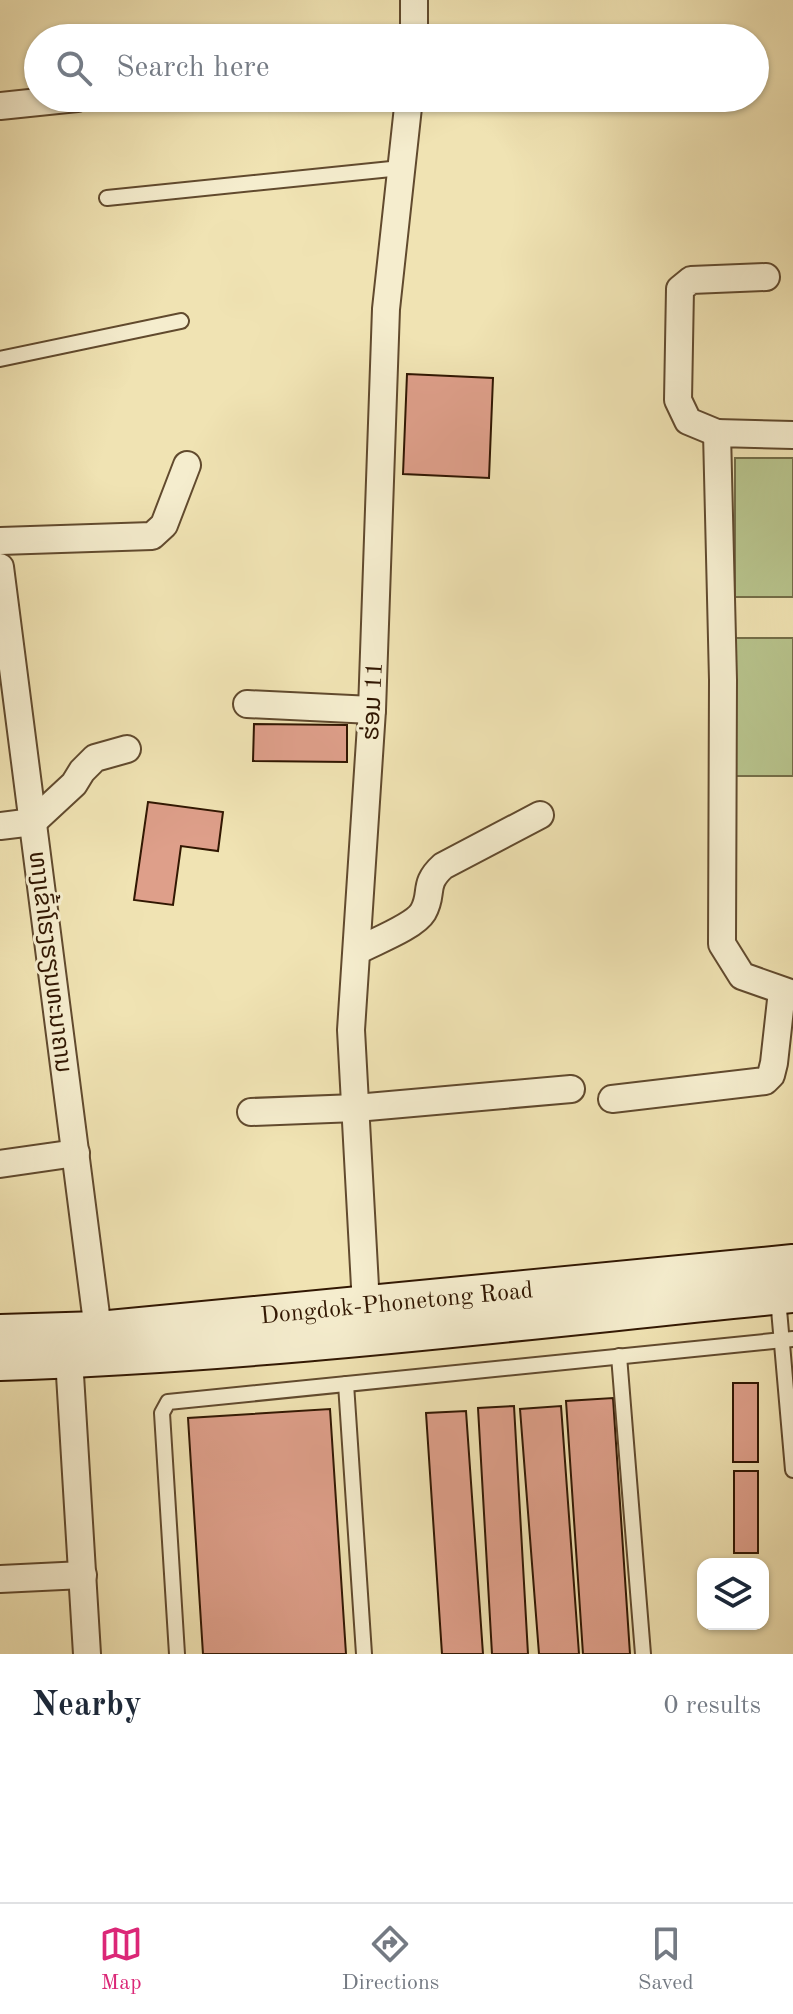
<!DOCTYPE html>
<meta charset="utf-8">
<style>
:root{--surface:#fff;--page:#f6f6f7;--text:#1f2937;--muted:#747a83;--line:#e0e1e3;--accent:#db2777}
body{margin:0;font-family:"Old Standard TT","Noto Sans Lao",serif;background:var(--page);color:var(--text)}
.controls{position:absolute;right:24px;bottom:24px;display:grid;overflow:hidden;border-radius:16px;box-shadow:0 2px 6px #0004}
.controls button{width:72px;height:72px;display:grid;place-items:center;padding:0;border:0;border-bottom:2px solid var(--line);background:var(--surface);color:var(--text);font:40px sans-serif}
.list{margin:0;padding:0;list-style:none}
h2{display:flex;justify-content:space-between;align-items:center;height:104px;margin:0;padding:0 32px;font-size:34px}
h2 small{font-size:26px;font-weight:400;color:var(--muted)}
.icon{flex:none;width:44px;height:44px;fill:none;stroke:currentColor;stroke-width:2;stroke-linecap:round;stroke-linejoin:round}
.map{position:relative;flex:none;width:793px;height:1654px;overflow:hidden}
.search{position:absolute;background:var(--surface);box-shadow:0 2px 6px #0004;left:24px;right:24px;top:24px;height:88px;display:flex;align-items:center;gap:20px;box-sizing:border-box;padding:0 28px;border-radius:44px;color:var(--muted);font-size:30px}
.sheet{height:248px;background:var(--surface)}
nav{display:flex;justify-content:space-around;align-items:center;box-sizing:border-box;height:112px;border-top:2px solid var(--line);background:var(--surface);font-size:22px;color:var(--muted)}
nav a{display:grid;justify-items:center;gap:4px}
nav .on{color:var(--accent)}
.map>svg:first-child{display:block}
.green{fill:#b8c48d;stroke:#746e48;stroke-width:2}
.building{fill:#de9f8a;stroke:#311702;stroke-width:2}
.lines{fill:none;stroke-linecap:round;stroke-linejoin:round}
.service-casing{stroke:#614a2e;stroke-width:18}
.minor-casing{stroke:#614a2e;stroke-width:30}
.secondary-casing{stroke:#311702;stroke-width:42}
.service{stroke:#f5edce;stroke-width:14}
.minor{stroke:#f5edce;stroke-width:26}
.secondary{stroke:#f5edce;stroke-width:38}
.labels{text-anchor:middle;stroke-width:6;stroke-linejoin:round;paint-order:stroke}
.street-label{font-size:24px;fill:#311702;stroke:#f5edce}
</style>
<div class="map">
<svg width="793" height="1654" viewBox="0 0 793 1654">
<rect width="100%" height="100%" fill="#f0e3b3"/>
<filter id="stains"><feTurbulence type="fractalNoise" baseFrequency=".0025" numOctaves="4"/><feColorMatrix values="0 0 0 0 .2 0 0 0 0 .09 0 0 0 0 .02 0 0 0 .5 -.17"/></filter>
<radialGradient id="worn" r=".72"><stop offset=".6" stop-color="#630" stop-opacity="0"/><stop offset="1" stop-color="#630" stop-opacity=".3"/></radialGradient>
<!-- green -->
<g class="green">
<rect x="735" y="458" width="58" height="139"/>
<rect x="734" y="638" width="59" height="138"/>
</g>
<!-- building -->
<g class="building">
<polygon points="407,374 493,378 489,478 403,474"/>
<polygon points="254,724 347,725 347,762 253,761"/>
<polygon points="148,802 223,812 218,851 181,846 173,905 134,900"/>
<rect x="733" y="1383" width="25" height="79"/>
<polygon points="613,1398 630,1654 583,1654 566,1401"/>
<polygon points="514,1406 528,1654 492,1654 478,1408"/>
<polygon points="561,1406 579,1654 539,1654 520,1409"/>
<polygon points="330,1409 346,1654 203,1654 188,1418"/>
<polygon points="466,1411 483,1654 442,1654 426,1413"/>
<rect x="734" y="1471" width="24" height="82"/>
</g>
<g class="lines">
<defs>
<g id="service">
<polyline points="107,198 401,168"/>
<polyline points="0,359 181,321"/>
<polyline points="778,1298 793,1470"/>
<polyline points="619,1356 643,1654"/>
<polyline points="346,1384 364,1654"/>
<polyline points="177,1654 162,1413 168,1402 793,1339"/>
</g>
<g id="minor">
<polyline points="414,38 414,0"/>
<polyline points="0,106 77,98"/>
<polyline points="717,433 688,421 678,400 680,289 691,280 766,277"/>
<polyline points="793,435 717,433 723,680 722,944 742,976 793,994"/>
<polyline points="0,541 152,536 164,525 187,465"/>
<polyline points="0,567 100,1346"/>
<polyline points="247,704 372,710"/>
<polyline points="0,826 33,822 74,784 82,771 95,758 127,749"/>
<path d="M357,951C373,942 414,927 423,912C434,893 422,885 443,866L540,815"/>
<polyline points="612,1099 765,1081 771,1075 774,1063 782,991"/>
<polyline points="251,1112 356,1108 571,1089"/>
<polyline points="0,1164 76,1153"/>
<polyline points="366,1305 351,1030 372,710 386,309 409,98"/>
<polyline points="68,1342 87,1654"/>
<polyline points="0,1579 83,1575"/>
</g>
<g id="secondary">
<path id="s1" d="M0,1334L99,1331L793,1264"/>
<path d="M0,1361C265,1352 529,1319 793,1293"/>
</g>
</defs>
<!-- service casing -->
<use href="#service" class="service-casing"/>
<!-- minor casing -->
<use href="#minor" class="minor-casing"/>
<!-- secondary casing -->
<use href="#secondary" class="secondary-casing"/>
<!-- service -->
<use href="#service" class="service"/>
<!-- minor -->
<use href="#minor" class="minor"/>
<!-- secondary -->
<use href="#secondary" class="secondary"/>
</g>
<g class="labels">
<!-- street labels -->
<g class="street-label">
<text transform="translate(372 701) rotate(-87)" y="8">ຮ່ອມ 11</text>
<text transform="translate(51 962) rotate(83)" y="8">ທາງເຂົ້າໂຮງຮຽນທະນາຄານ</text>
<text dy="8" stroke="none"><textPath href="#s1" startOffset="398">Dongdok-Phonetong Road</textPath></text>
</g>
</g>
<rect width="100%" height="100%" filter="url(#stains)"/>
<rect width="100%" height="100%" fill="url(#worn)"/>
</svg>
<div class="controls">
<button><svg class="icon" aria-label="layers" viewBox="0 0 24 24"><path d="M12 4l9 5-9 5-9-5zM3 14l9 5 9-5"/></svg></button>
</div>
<div class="search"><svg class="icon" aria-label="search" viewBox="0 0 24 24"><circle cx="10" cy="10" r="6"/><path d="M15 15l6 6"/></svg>Search here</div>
</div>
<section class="sheet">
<h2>Nearby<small>0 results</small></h2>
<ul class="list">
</ul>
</section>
<nav>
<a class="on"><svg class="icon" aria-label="map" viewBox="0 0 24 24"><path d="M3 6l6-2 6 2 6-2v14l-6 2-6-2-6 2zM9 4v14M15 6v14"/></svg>Map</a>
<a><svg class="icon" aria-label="directions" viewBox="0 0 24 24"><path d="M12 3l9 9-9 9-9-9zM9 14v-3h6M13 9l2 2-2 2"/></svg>Directions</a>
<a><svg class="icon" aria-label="saved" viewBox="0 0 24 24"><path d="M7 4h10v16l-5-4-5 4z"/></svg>Saved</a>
</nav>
